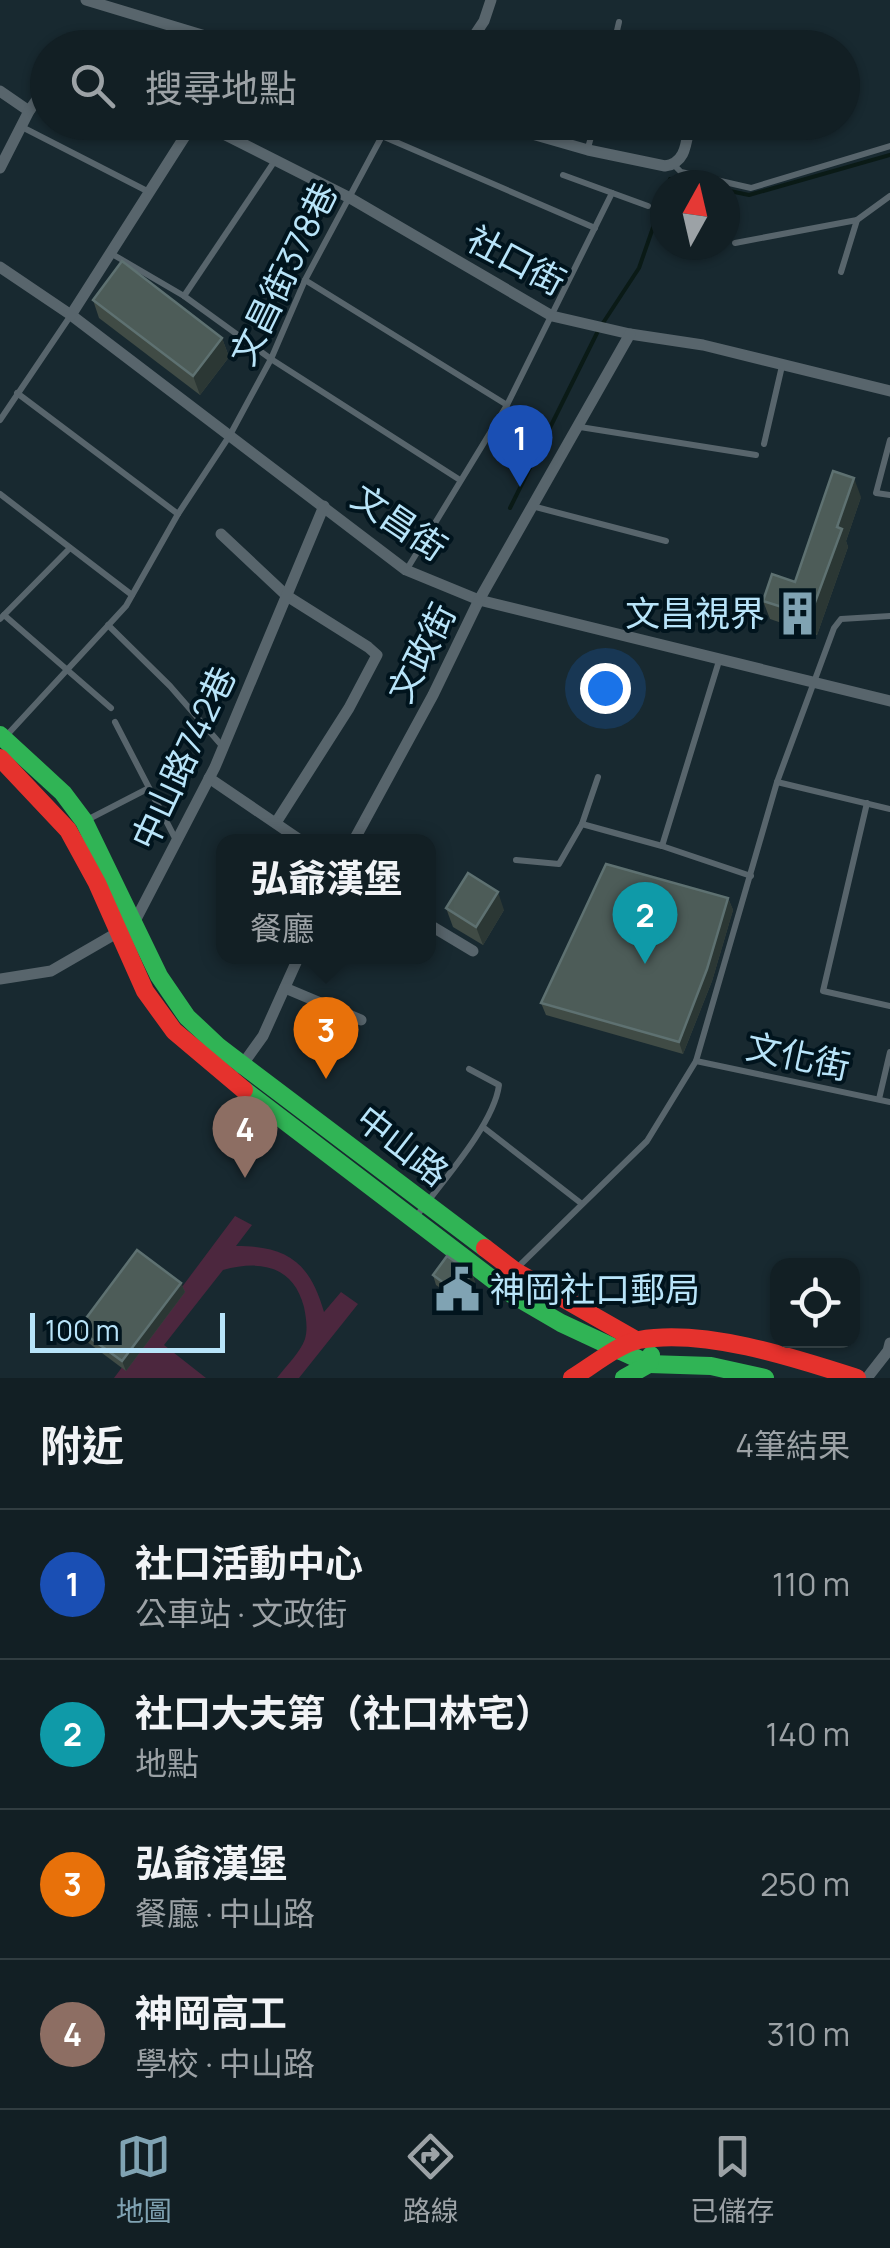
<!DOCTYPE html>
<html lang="zh-TW">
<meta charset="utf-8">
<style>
:root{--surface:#121f24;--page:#1f2c31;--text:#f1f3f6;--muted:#9ca2a6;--line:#313d41;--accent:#80a3b3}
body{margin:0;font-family:Manrope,"Noto Sans TC",sans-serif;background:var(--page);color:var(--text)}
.controls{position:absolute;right:30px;bottom:30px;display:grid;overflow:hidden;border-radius:20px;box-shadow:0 2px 8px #0004}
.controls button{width:90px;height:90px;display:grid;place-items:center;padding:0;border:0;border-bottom:2px solid var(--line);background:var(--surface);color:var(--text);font:50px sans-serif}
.compass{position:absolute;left:650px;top:170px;width:90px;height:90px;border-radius:50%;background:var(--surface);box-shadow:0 2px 8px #0004;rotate:8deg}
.scale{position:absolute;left:30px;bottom:25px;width:195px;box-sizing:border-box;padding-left:10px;border:5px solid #b8e4f9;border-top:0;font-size:28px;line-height:35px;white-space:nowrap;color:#b8e4f9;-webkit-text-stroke:8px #01141d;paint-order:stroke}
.you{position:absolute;left:605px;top:688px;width:35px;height:35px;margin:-25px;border:8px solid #fff;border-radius:50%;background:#1a73e8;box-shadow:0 0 0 15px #1a73e833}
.badge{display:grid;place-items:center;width:65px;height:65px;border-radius:50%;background:var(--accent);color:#fff;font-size:32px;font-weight:700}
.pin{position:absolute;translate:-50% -82px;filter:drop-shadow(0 2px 5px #0008)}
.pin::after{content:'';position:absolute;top:52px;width:35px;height:30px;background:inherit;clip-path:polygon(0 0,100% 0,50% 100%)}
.popup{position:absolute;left:216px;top:834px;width:220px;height:130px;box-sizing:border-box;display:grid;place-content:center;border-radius:20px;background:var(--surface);filter:drop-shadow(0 2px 8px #0005);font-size:32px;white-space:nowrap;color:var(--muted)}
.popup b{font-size:38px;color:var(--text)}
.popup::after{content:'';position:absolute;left:50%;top:100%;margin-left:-20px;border:20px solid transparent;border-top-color:var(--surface)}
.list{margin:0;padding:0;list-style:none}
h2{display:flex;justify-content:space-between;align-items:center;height:130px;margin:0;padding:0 40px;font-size:42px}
h2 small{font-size:32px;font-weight:400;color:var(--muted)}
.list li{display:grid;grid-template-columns:65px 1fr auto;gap:30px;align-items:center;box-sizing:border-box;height:150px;padding:0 40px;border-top:2px solid var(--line)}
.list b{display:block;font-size:38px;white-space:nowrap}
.list p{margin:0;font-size:32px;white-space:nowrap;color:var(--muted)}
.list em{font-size:32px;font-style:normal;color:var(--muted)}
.icon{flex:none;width:55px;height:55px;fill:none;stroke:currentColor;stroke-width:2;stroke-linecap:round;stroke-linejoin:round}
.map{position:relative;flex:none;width:890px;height:1378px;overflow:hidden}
.search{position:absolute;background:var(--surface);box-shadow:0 2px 8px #0004;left:30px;right:30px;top:30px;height:110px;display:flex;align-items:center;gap:25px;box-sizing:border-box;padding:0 35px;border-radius:55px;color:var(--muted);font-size:38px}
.sheet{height:730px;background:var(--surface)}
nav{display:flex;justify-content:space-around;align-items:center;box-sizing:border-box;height:140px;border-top:2px solid var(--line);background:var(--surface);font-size:28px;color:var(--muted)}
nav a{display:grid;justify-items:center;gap:5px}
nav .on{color:var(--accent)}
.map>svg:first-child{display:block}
.green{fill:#4c273e}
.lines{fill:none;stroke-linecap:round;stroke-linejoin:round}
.stream{stroke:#0a1a16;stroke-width:4}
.lane{stroke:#58656c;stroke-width:6}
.street{stroke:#58656c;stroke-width:11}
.fast{stroke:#30b455;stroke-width:18}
.jam{stroke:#e5322d;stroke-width:18}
.wall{fill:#404b45}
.shaded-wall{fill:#2b3734}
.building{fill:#4d5c58;stroke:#5e7171;stroke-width:2.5}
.labels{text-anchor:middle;stroke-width:8;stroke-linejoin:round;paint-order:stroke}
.street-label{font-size:35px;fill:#b8e4f9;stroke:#01141d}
.poi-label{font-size:35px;fill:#b8e4f9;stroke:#01141d;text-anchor:end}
</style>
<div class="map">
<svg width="890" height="1378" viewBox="0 0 890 1378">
<rect width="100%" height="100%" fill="#182930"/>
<!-- green -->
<path class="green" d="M235,1216L252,1225L236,1246C288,1246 310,1263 324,1312L341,1292L358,1304L299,1378H277C286,1366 300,1353 305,1339C308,1329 306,1317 304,1307C293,1265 260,1260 223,1270L164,1345L206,1378H114Z"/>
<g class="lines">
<!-- stream -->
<g class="stream">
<polyline points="668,185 670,179 702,185"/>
<polyline points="725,190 749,195 890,155"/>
<polyline points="603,323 639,268 665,193"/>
<polyline points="510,508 598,331"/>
</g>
<!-- lane -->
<g class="lane">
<polyline points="613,48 619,22"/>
<polyline points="22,127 149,192"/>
<polyline points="382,136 595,228"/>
<polyline points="588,148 595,122"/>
<polyline points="674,165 681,172 751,188 890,146"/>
<polyline points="563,175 648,206"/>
<polyline points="735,243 857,220 890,196"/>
<polyline points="112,254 184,296 271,359 460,480"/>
<polyline points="841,272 857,220"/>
<polyline points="305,280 507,405"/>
<polyline points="184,296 274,162"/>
<polyline points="17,393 178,514"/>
<polyline points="0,420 71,315"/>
<polyline points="580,427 756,455"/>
<polyline points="890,440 876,493 890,495"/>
<polyline points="764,444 782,366"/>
<polyline points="0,494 132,595"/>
<polyline points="532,506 666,541"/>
<polyline points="407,569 507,405 612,193"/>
<polyline points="4,615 111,708"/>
<polyline points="0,619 70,548"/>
<polyline points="108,625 170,686 223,747"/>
<polyline points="115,722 176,840"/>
<polyline points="7,735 126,606 178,514 230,435 271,359 305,280 382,136 392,122"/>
<polyline points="777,782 890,809"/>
<polyline points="867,803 823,991 890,1006"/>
<polyline points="85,821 149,788"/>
<polyline points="582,824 662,846 751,876"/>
<polyline points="662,846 719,661"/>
<polyline points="516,860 559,864 582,824 598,777"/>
<polyline points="696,1061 890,1102"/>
<polyline points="879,1099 890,1052"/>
<polyline points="483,1127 582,1204"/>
<path d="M415,1218C440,1184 494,1125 499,1085L469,1069"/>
<polyline points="515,1270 647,1141 696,1061 777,782 834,628 841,619 890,616"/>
</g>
<!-- street -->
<g class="street">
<polyline points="86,0 245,48"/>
<polyline points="466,48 484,21 491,0"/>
<polyline points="707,48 708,43 733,48"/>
<polyline points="0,91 29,111"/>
<polyline points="200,122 350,198 552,316 630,334 703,345 890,391"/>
<path d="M491,122L588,150L665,166C687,163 686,141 690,122"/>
<polyline points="0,168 29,111 48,84"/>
<polyline points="0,267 71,315 406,570 479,600 890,701"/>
<polyline points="71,315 194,122"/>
<polyline points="221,534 287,596 368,647 377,655 349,708 277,821"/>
<polyline points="209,778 303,842"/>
<polyline points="353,842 433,695 479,600 630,334"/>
<polyline points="428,924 473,951"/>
<polyline points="0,979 51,971 134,923 215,767 324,506"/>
<polyline points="285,988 361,1020"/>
<polyline points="240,1068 263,1036 299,956"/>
<polyline points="867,1378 888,1351 890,1343"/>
</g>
<!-- fast -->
<g class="fast">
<polyline points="0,735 63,793 84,821 159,976 187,1017 219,1047 485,1248"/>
<polyline points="244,1090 513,1295 561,1323 621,1351"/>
<polyline points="621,1351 649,1364 711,1366 765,1378"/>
<polyline points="624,1378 649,1364 651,1355"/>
</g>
<!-- jam -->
<g class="jam">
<polyline points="0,758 68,830 97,883 145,991 174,1031 244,1090"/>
<polyline points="485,1248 515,1271 636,1340"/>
<path d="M572,1378C589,1368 620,1343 639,1340C704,1328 795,1358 857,1378"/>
</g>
</g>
<!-- wall -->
<g class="wall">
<polygon points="93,300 222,338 229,357 200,395 99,318"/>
<polygon points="861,497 846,541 848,547 817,635 770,619 763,601 795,582"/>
<polygon points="728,898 733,910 712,981 683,1054 546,1015 541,1003"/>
<polygon points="446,908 504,910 483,945 453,927"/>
<polygon points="472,1273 475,1283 455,1311 446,1304 442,1294 445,1291 436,1285 433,1275"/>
<polygon points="181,1283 185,1292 126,1371 82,1338 78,1329"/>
</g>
<!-- shaded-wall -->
<g class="shaded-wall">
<polygon points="222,338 229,357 200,395 193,376"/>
<polygon points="854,478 861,497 846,541 848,547 817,635 810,616"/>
<polygon points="498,892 504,910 483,945 476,927"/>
<polygon points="728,898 733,910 712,981 683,1054 679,1042"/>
<polygon points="472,1273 475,1283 455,1311 452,1301"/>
<polygon points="181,1283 185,1292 126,1371 122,1361"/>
</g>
<!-- building -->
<g class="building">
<polygon points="122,261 222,338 193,376 93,300"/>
<polygon points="833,471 854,478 837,527 842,529 810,616 763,601 772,574 795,582"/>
<polygon points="606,864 728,898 707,969 679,1042 541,1003"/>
<polygon points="468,873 498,892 476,927 446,908"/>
<polygon points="137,1250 181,1283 122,1361 78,1329"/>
<polygon points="447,1256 472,1273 452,1301 442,1294 448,1286 433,1275"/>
</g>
<!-- icons -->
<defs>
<symbol id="building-bare" viewBox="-9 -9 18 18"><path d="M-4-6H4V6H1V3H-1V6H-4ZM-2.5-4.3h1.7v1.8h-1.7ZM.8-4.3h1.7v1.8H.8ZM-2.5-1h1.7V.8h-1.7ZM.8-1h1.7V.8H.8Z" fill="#80a3b3" stroke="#01141d" stroke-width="2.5" paint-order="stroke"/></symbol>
<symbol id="civic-bare" viewBox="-9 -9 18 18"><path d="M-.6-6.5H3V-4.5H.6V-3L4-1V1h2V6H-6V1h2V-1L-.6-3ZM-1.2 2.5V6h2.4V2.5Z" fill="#80a3b3" stroke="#01141d" stroke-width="2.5" paint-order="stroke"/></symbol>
</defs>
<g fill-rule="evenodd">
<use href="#building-bare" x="766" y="582" width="63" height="63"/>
<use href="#civic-bare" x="426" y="1258" width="63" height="63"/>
</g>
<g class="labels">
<!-- street labels -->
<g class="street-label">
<text transform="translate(516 261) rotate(28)" y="12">社口街</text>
<text transform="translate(284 274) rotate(-64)" y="12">文昌街378巷</text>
<text transform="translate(399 523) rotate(34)" y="12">文昌街</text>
<text transform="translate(422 653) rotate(-63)" y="12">文政街</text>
<text transform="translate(184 758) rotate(-65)" y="12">中山路742巷</text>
<text transform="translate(798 1057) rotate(12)" y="12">文化街</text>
<text transform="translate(402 1146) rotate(38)" y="12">中山路</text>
</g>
<!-- poi labels -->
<g class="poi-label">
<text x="765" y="626">文昌視界</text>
<text x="490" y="1302" text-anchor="start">神岡社口郵局</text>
</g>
</g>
</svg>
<div class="controls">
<button><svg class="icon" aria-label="locate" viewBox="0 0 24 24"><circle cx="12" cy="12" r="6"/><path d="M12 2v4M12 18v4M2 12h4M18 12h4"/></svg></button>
</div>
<svg class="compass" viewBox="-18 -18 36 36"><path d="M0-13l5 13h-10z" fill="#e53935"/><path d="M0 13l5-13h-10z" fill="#9ca2a6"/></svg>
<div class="scale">100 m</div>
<div class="you"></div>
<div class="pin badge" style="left:520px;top:487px;background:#1a4fb4">1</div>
<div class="pin badge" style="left:645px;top:964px;background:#0f9aa8">2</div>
<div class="pin badge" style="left:326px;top:1079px;background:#e8710a">3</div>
<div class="popup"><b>弘爺漢堡</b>餐廳</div>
<div class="pin badge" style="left:245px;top:1178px;background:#8d6e63">4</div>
<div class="search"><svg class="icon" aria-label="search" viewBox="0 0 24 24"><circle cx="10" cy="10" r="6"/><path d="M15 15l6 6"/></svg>搜尋地點</div>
</div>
<section class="sheet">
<h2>附近<small>4筆結果</small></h2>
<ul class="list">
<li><span class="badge" style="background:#1a4fb4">1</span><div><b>社口活動中心</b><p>公車站 · 文政街</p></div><em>110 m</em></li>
<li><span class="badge" style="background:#0f9aa8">2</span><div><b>社口大夫第（社口林宅）</b><p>地點</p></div><em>140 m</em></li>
<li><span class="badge" style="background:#e8710a">3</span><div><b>弘爺漢堡</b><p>餐廳 · 中山路</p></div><em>250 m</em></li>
<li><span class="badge" style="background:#8d6e63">4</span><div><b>神岡高工</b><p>學校 · 中山路</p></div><em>310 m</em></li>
</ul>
</section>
<nav>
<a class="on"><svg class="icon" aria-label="map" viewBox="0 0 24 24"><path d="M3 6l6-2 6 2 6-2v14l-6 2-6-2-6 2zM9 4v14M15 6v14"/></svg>地圖</a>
<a><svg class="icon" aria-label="directions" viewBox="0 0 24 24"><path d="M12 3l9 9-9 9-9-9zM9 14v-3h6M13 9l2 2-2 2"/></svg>路線</a>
<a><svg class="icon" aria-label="saved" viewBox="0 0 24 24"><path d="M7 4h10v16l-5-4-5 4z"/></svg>已儲存</a>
</nav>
